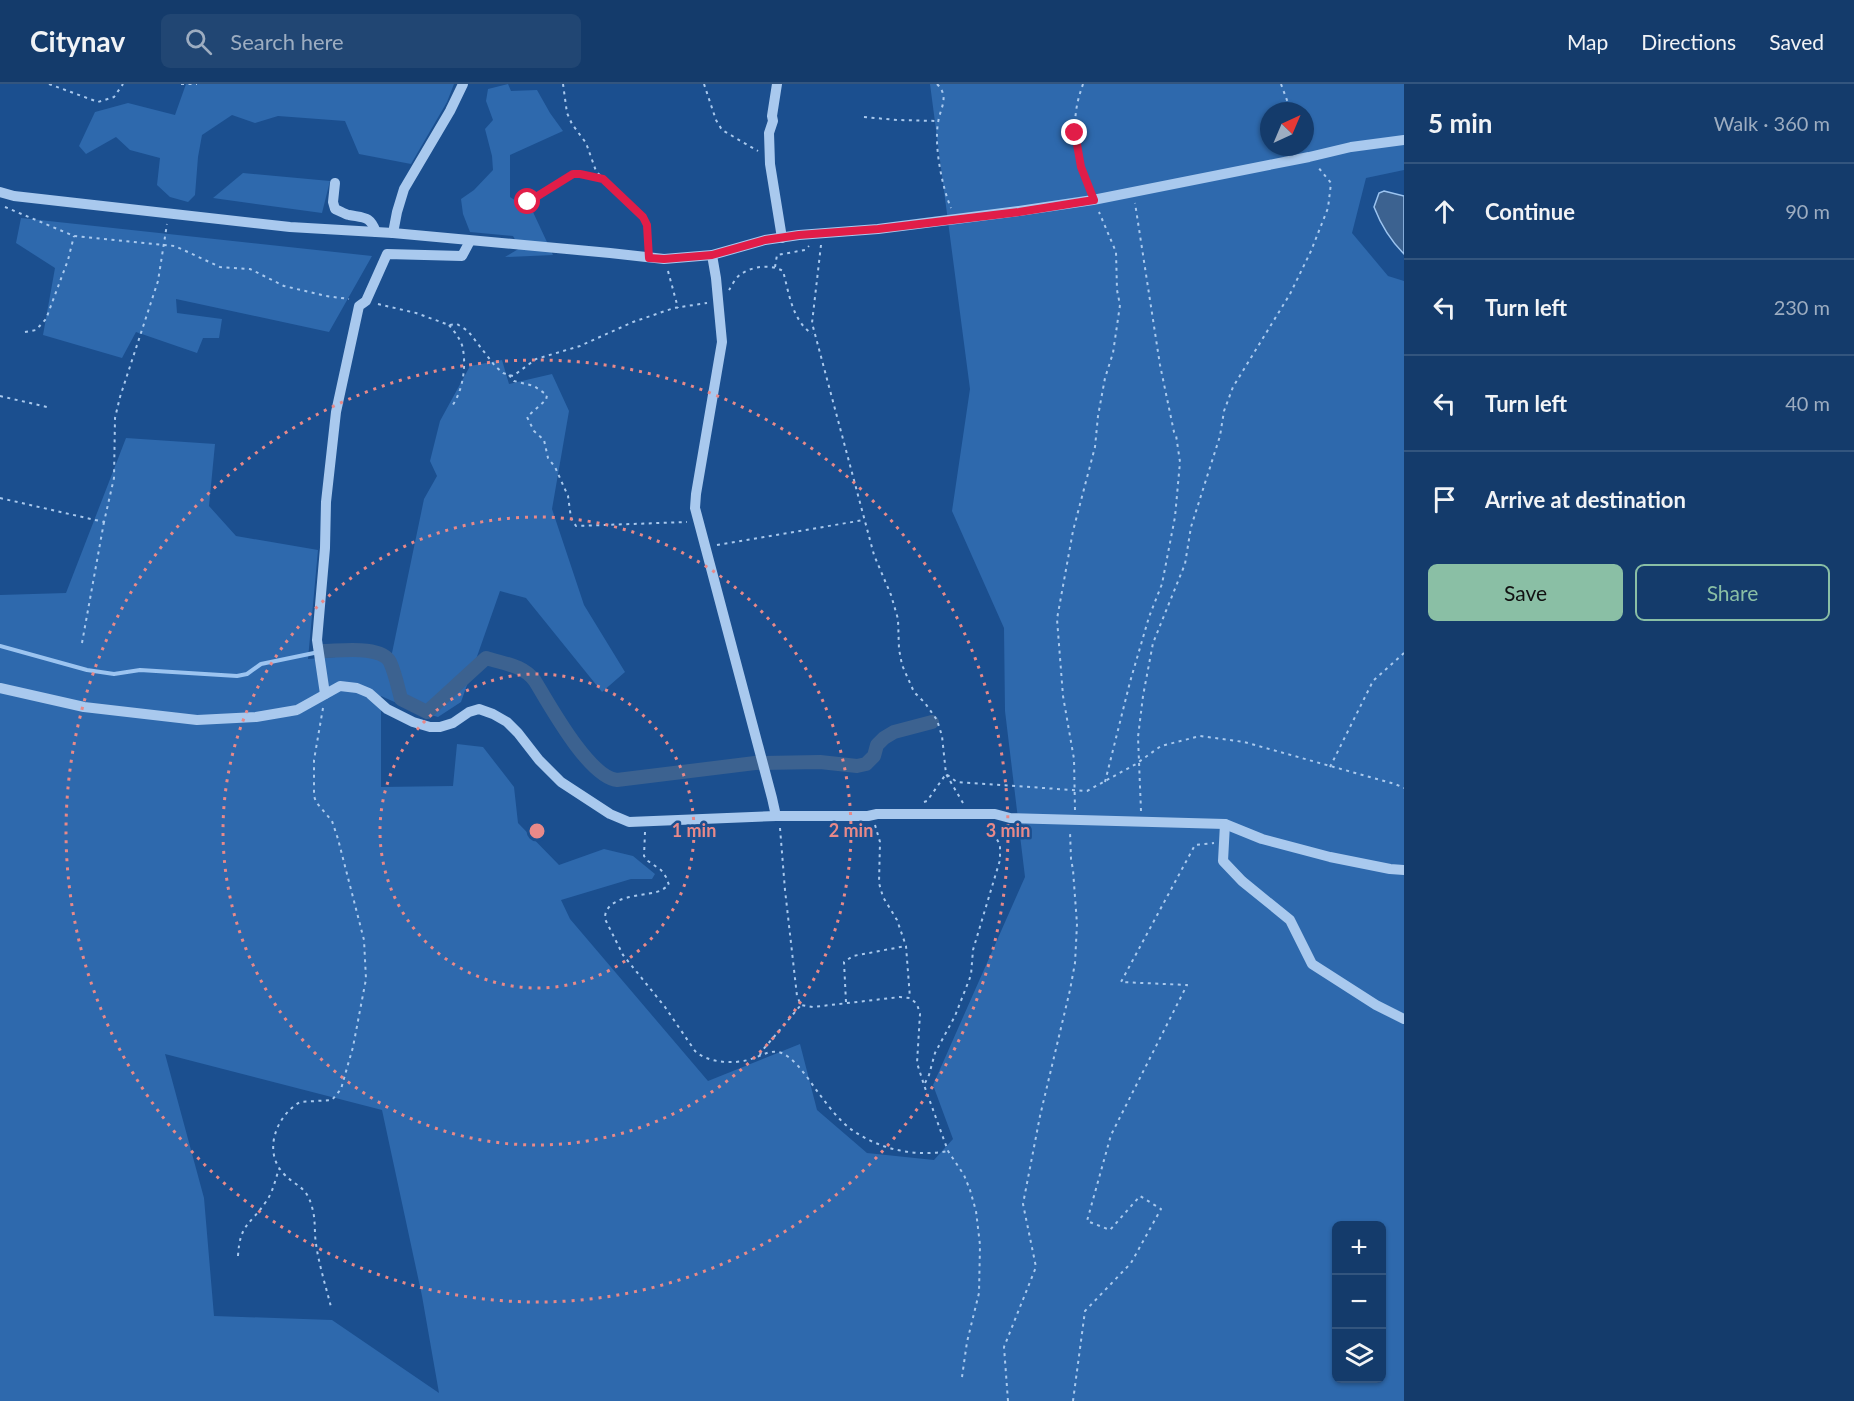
<!DOCTYPE html>
<meta charset="utf-8">
<style>
:root{--surface:#143b6b;--page:#214673;--text:#f1f3f6;--muted:#9dadc1;--line:#33557e;--accent:#8abfa5}
body{margin:0;font-family:Lato,sans-serif;background:var(--page);color:var(--text)}
.controls{position:absolute;right:18px;bottom:18px;display:grid;overflow:hidden;border-radius:9px;box-shadow:0 2px 4px #0004}
.controls button{width:54px;height:54px;display:grid;place-items:center;padding:0;border:0;border-bottom:2px solid var(--line);background:var(--surface);color:var(--text);font:30px sans-serif}
.compass{position:absolute;left:1260px;top:18px;width:54px;height:54px;border-radius:50%;background:var(--surface);box-shadow:0 2px 4px #0004;rotate:44deg}
.stop{position:absolute;width:18px;height:18px;margin:-14px;border:4px solid #e11d48;border-radius:50%;background:#fff}
.stop.end{background:#e11d48;border-color:#fff;box-shadow:0 2px 6px #0008}
.list{margin:0;padding:0;list-style:none}
h2{display:flex;justify-content:space-between;align-items:center;height:78px;margin:0;padding:0 24px;font-size:26px}
h2 small{font-size:20px;font-weight:400;color:var(--muted)}
.list li{display:grid;grid-template-columns:39px 1fr auto;gap:18px;align-items:center;box-sizing:border-box;height:96px;padding:0 24px;border-top:2px solid var(--line)}
.list b{display:block;font-size:22px;white-space:nowrap}
.list em{font-size:20px;font-style:normal;color:var(--muted)}
.actions{display:flex;gap:12px;padding:18px 24px}
.actions a{flex:1;padding:14px 0;border:2px solid var(--accent);border-radius:9px;text-align:center;font-size:21px;color:var(--accent)}
.actions .main{background:var(--accent);color:#111}
.icon{flex:none;width:33px;height:33px;fill:none;stroke:currentColor;stroke-width:2;stroke-linecap:round;stroke-linejoin:round}
.map{position:relative;flex:none;width:1404px;height:1317px;overflow:hidden}
header{display:flex;align-items:center;gap:36px;box-sizing:border-box;height:84px;padding:0 30px;background:var(--surface);border-bottom:2px solid var(--line)}
header strong{font-size:28px}
nav{display:flex;gap:33px;margin-inline-start:auto;font-size:21px}
.search{width:420px;height:54px;background:var(--page);display:flex;align-items:center;gap:15px;box-sizing:border-box;padding:0 21px;border-radius:9px;color:var(--muted);font-size:22px}
main{display:flex}
aside{flex:1;background:var(--surface)}
.map>svg:first-child{display:block}
.green{fill:#2e69ad;fill-rule:evenodd}
.water{fill:#3c6290;stroke:#9cc4f0;stroke-width:1.5}
.lines{fill:none;stroke-linecap:round;stroke-linejoin:round}
.stream{stroke:#9cc4f0;stroke-width:4}
.canal{stroke:#3c6290;stroke-width:14}
.path{stroke:#a9c9ee;stroke-width:2;stroke-dasharray:3 4.5;stroke-linecap:butt}
.minor{stroke:#a9c9ee;stroke-width:10}
.route{stroke:#e11d48;stroke-width:8}
.ring{fill:none;stroke:#e88989;stroke-width:3;stroke-dasharray:3 6}
.centre{fill:#e88989;stroke:#1b4f8f;stroke-width:3}
.ring-label{font-size:18px;text-anchor:middle;font-weight:bold;fill:#e88989;stroke:#1b4f8f;stroke-width:5;stroke-linejoin:round;paint-order:stroke}
</style>
<header>
<strong>Citynav</strong>
<div class="search"><svg class="icon" aria-label="search" viewBox="0 0 24 24"><circle cx="10" cy="10" r="6"/><path d="M15 15l6 6"/></svg>Search here</div>
<nav><a>Map</a><a>Directions</a><a>Saved</a></nav>
</header>
<main>
<div class="map">
<svg width="1404" height="1317" viewBox="0 0 1404 1317">
<rect width="100%" height="100%" fill="#1b4f8f"/>
<!-- green -->
<g class="green">
<polygon points="186,0 454,0 447,18 411,80 359,70 345,37 278,32 255,39 232,31 202,51 198,73 195,111 188,118 170,113 157,101 160,74 130,66 116,53 86,70 79,62 95,28 128,19 175,31"/>
<polygon points="508,0 511,7 537,6 550,29 563,47 510,71 510,113 533,128 553,171 505,173 520,164 513,152 470,148 463,130 461,115 474,106 493,86 492,72 485,45 493,36 486,17 488,5"/>
<path d="M930,0H1404V86L1366,94L1352,149L1388,192L1404,197V1317H0V511L66,509L126,354L215,360L209,422L236,452L318,466L308,575L392,569L424,415L437,392L430,377L440,337L470,282L502,276L509,300L552,290L569,327L552,425L584,521L625,588L602,608L526,514L500,507L461,618L438,633L408,624L381,612V703L453,702L457,660L483,663L514,703L518,739L559,781L604,765L633,772L655,790L652,795H631L561,816L570,835L708,997L800,960L817,1026L867,1069L934,1076L953,1055L933,1001L1025,793L1005,627L1004,544L952,427L970,305ZM1269,27H1305V63H1269ZM165,970L382,1026L422,1212L439,1309L332,1236L214,1232L204,1114ZM1336,1142H1382V1294H1336Z"/>
<polygon points="243,89 330,97 322,129 213,114"/>
<polygon points="21,134 372,172 329,248 176,215 177,229 222,235 219,254 203,254 197,269 136,248 122,274 43,251 55,184 16,159"/>
</g>
<!-- water -->
<path class="water" d="M1384,107L1404,112V170C1390,156 1381,141 1374,123L1379,109Z"/>
<g class="lines">
<!-- stream -->
<polyline class="stream" points="0,562 87,586 114,590 140,586 237,592 247,590 261,580 314,569"/>
<!-- canal -->
<path class="canal" d="M323,567C340,567 381,561 390,578C395,589 398,603 401,615L427,628L486,574C505,580 523,581 535,597C550,622 589,693 617,696L755,679L820,678L857,682L866,680L874,672L877,661L884,654L894,648L932,638"/>
<!-- path -->
<g class="path">
<polyline points="49,0 98,18 114,13 123,0"/>
<polyline points="181,0 197,0"/>
<polyline points="563,0 567,29 572,40 586,59 596,87 620,113 643,133 647,141 648,162"/>
<polyline points="704,0 716,36 722,46 758,67"/>
<path d="M937,0C950,13 940,24 938,39C934,62 942,103 951,124"/>
<path d="M1083,0C1080,9 1077,18 1076,28C1072,54 1081,81 1090,106"/>
<polyline points="1281,0 1291,27"/>
<polyline points="864,33 897,36 938,37"/>
<polyline points="528,118 573,89 603,95"/>
<polyline points="5,123 74,152 175,162 220,183 250,185 284,202 326,212 349,215"/>
<polyline points="821,161 812,239 874,471 891,511 898,535 899,565 902,581 914,608 925,619 937,636 942,652 946,690 963,719"/>
<polyline points="775,183 777,171 805,166 809,162"/>
<polyline points="668,187 678,224"/>
<path d="M729,206C732,201 736,193 741,190C753,182 770,180 783,187C789,209 792,236 812,250"/>
<polyline points="378,220 416,229 449,241 457,240 468,247 495,282 503,289 513,292 536,275 580,262 633,238 674,224 707,219"/>
<path d="M449,241C454,247 459,253 462,261C467,280 463,307 452,322"/>
<polyline points="25,248 36,246 46,235 68,176 74,152"/>
<polyline points="509,291 514,297 534,302 547,311 546,316 527,333 534,347 544,356 548,374 555,383 568,412 571,434 576,442 687,438"/>
<polyline points="0,312 47,323"/>
<polyline points="0,414 104,438 114,394 115,334 120,313 158,197 167,140"/>
<polyline points="717,461 864,436"/>
<polyline points="82,559 104,438"/>
<path d="M323,624L314,676V712L316,718L332,737L338,755L364,856L366,895L353,963L341,1005L332,1016L300,1018C276,1032 263,1067 283,1089C297,1104 306,1101 312,1123C316,1136 314,1148 316,1160C319,1181 326,1203 331,1223"/>
<polyline points="1330,683 1373,597 1404,569"/>
<polyline points="1105,698 1130,598 1149,533 1162,500 1175,433 1180,378 1176,351 1174,348 1160,281 1135,119"/>
<polyline points="924,718 927,717 946,690 957,698 1087,707 1136,680 1161,662 1200,652 1244,658 1395,700 1404,704"/>
<polyline points="1075,726 1074,675 1063,612 1057,535 1073,447 1095,363 1098,332 1105,294 1113,269 1120,221 1117,206 1116,168 1099,128"/>
<polyline points="1141,727 1138,653 1143,612 1153,559 1185,480 1191,443 1220,352 1224,327 1233,303 1290,210 1311,167 1328,124 1331,99 1318,83"/>
<polyline points="875,741 880,758 879,799 883,813 897,836 906,862 910,914"/>
<polyline points="780,744 785,806 797,912 801,921 813,923 900,913 910,914 917,920 920,930 917,979 924,1001"/>
<path d="M645,748L644,772L648,777L661,786L666,793L669,801C665,804 661,807 656,808C641,812 604,812 605,835L623,871L665,923L695,967C708,979 732,980 748,976C763,972 773,962 787,972C801,982 810,998 820,1011C830,1024 841,1039 855,1048C882,1066 917,1073 948,1067"/>
<polyline points="846,918 844,878 853,872 906,862"/>
<polyline points="760,971 761,968 801,921"/>
<path d="M238,1172C240,1140 249,1142 265,1119C273,1109 275,1096 279,1085"/>
<polyline points="962,1293 967,1258 979,1209 980,1161 976,1127 970,1106 964,1091 948,1067 924,1001 929,991 935,969 955,932 971,891 973,866 1000,776 1000,761 991,744 989,743"/>
<polyline points="1008,1317 1004,1263 1036,1183 1023,1120 1040,1032 1070,906 1075,879 1077,840 1073,786 1071,775 1070,748"/>
<polyline points="1073,1317 1085,1227 1131,1179 1161,1125 1140,1112 1110,1146 1087,1137 1111,1051 1187,901 1121,898 1195,761 1214,759"/>
</g>
<!-- minor -->
<g class="minor">
<polyline points="777,0 772,32 773,37 769,49 770,80 782,154"/>
<path d="M335,99L333,118L335,125C340,127 345,130 349,131C365,134 370,132 376,148"/>
<polyline points="0,108 14,112 290,143 393,149 610,169 664,175 712,171 765,156 799,151 878,145 1019,127 1093,116 1309,73 1351,63 1404,56"/>
<polyline points="393,149 397,128 404,105 450,27 463,0"/>
<polyline points="712,171 716,194 722,258 696,410 695,424 772,714 776,732"/>
<polyline points="0,604 84,623 197,636 256,633 297,626 340,602 357,604 369,609 387,625 413,638 430,643 440,643 453,639 469,628 479,625 493,630 507,638 518,649 539,676 561,698 610,730 629,738 776,732 868,732 877,730 995,730 1010,734 1225,740 1262,755 1330,773 1390,785 1404,786"/>
<polyline points="325,610 317,556 325,464 326,418 336,328 359,222 366,217 387,170 462,172 470,157"/>
<polyline points="1225,740 1223,777 1242,797 1290,836 1312,880 1376,921 1404,935"/>
</g>
</g>
<g class="lines">
<!-- route -->
<polyline class="route" points="528,118 573,90 580,90 603,95 643,133 647,141 649,174 664,175 712,171 765,156 799,151 878,145 1019,128 1094,116 1081,83 1075,49"/>
</g>
<!-- distance rings -->
<g class="ring">
<circle cx="537" cy="747" r="157"/>
<circle cx="537" cy="747" r="314"/>
<circle cx="537" cy="747" r="471"/>
</g>
<circle cx="537" cy="747" r="9" class="centre"/>
<g class="ring-label">
<text x="694" y="753">1 min</text>
<text x="851" y="753">2 min</text>
<text x="1008" y="753">3 min</text>
</g>
</svg>
<div class="controls">
<button>+</button>
<button>−</button>
<button><svg class="icon" aria-label="layers" viewBox="0 0 24 24"><path d="M12 4l9 5-9 5-9-5zM3 14l9 5 9-5"/></svg></button>
</div>
<svg class="compass" viewBox="-18 -18 36 36"><path d="M0-13l5 13h-10z" fill="#e53935"/><path d="M0 13l5-13h-10z" fill="#9dadc1"/></svg>
<div class="stop" style="left:528px;top:118px"></div>
<div class="stop end" style="left:1075px;top:49px"></div>
</div>
<aside>
<h2>5 min<small>Walk · 360 m</small></h2>
<ul class="list">
<li><svg class="icon" aria-label="ahead" viewBox="0 0 24 24"><path d="M12 20V5M6 11l6-6 6 6"/></svg><div><b>Continue</b></div><em>90 m</em></li>
<li><svg class="icon" aria-label="left" viewBox="0 0 24 24"><path d="M17 20v-9H6M10 6l-5 5 5 5"/></svg><div><b>Turn left</b></div><em>230 m</em></li>
<li><svg class="icon" aria-label="left" viewBox="0 0 24 24"><path d="M17 20v-9H6M10 6l-5 5 5 5"/></svg><div><b>Turn left</b></div><em>40 m</em></li>
<li><svg class="icon" aria-label="arrive" viewBox="0 0 24 24"><path d="M6 21V4h12l-3 4 3 4H6"/></svg><div><b>Arrive at destination</b></div></li>
</ul>
<div class="actions"><a class="main">Save</a><a>Share</a></div>
</aside>
</main>
